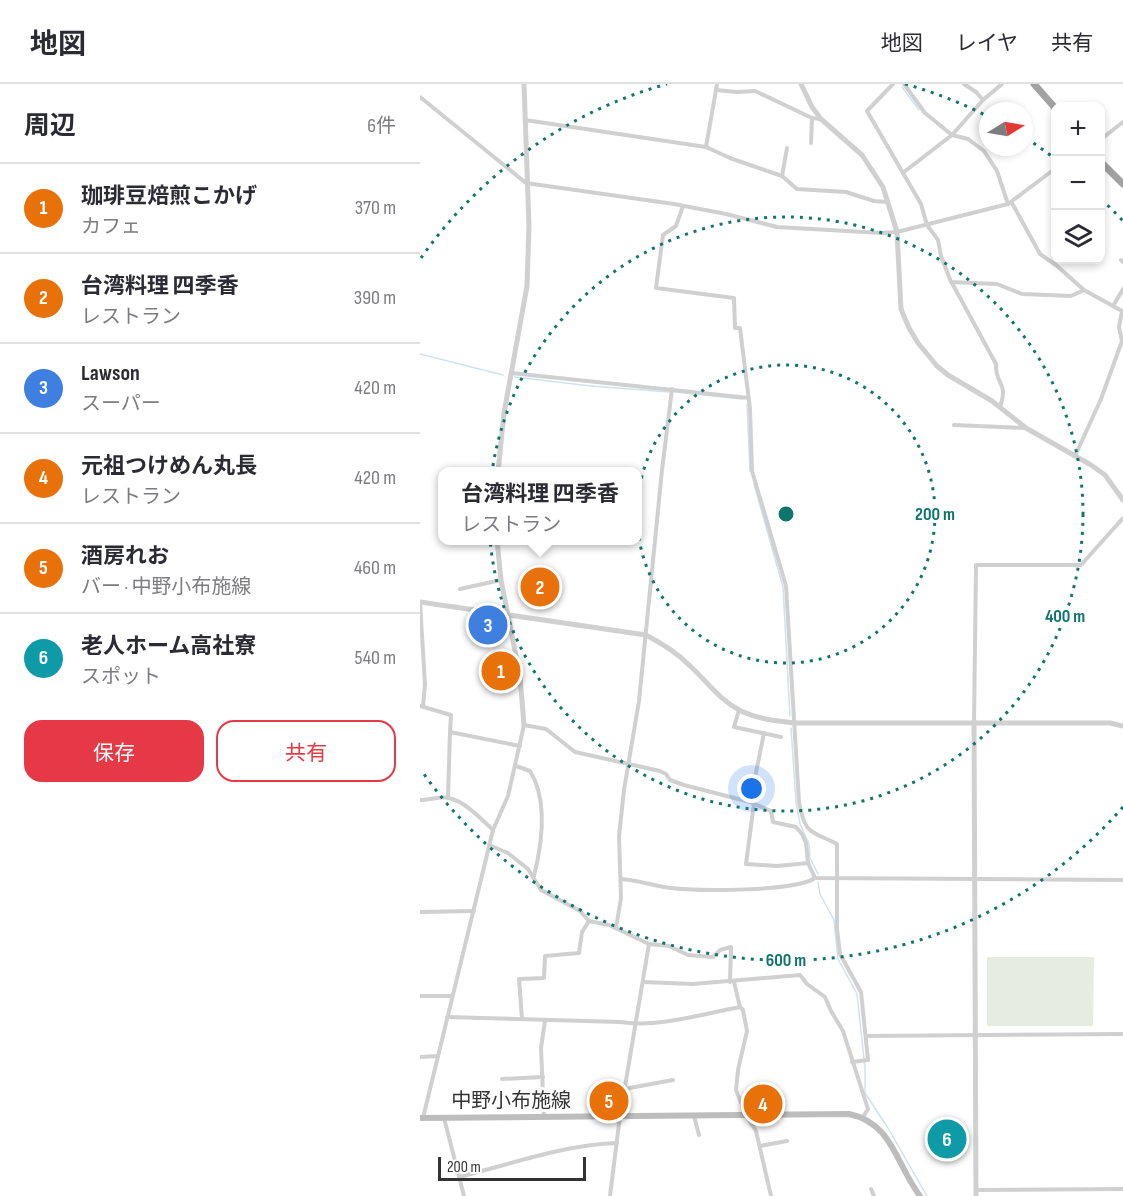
<!DOCTYPE html>
<html lang="ja">
<meta charset="utf-8">
<style>
:root{--surface:#fff;--page:#f2f2f3;--text:#2b2b33;--muted:#7c7c81;--line:#e1e1e2;--accent:#e63946}
body{margin:0;font-family:"Sofia Sans Condensed","Noto Sans JP",sans-serif;background:var(--page);color:var(--text)}
.controls{position:absolute;right:18px;top:18px;display:grid;overflow:hidden;border-radius:12px;box-shadow:0 3px 9px #0003}
.controls button{width:54px;height:54px;display:grid;place-items:center;padding:0;border:0;border-bottom:2px solid var(--line);background:var(--surface);color:var(--text);font:30px sans-serif}
.compass{position:absolute;left:559px;top:18px;width:54px;height:54px;border-radius:50%;background:var(--surface);box-shadow:0 3px 9px #0003;rotate:79deg}
.scale{position:absolute;left:18px;bottom:15px;width:148px;box-sizing:border-box;padding-left:6px;border:3px solid #333;border-top:0;font-size:16px;line-height:21px;white-space:nowrap;color:#333;-webkit-text-stroke:4px #fff;paint-order:stroke}
.you{position:absolute;left:332px;top:705px;width:21px;height:21px;margin:-15px;border:4px solid #fff;border-radius:50%;background:#1a73e8;box-shadow:0 0 0 9px #1a73e833}
.badge{display:grid;place-items:center;width:39px;height:39px;border-radius:50%;background:var(--accent);color:#fff;font-size:20px;font-weight:700}
.pin{position:absolute;translate:-50% -50%;border:3px solid #fff;box-shadow:0 2px 6px #0006}
.popup{position:absolute;left:18px;top:383px;width:204px;height:78px;box-sizing:border-box;display:grid;place-content:center;border-radius:12px;background:var(--surface);filter:drop-shadow(0 2px 4px #0005);font-size:20px;white-space:nowrap;color:var(--muted)}
.popup b{font-size:22px;color:var(--text)}
.popup::after{content:'';position:absolute;left:50%;top:100%;margin-left:-12px;border:12px solid transparent;border-top-color:var(--surface)}
.list{margin:0;padding:0;list-style:none}
h2{display:flex;justify-content:space-between;align-items:center;height:78px;margin:0;padding:0 24px;font-size:26px}
h2 small{font-size:20px;font-weight:400;color:var(--muted)}
.list li{display:grid;grid-template-columns:39px 1fr auto;gap:18px;align-items:center;box-sizing:border-box;height:90px;padding:0 24px;border-top:2px solid var(--line)}
.list b{display:block;font-size:22px;white-space:nowrap}
.list p{margin:0;font-size:20px;white-space:nowrap;color:var(--muted)}
.list em{font-size:20px;font-style:normal;color:var(--muted)}
.actions{display:flex;gap:12px;padding:18px 24px}
.actions a{flex:1;padding:14px 0;border:2px solid var(--accent);border-radius:18px;text-align:center;font-size:21px;color:var(--accent)}
.actions .main{background:var(--accent);color:#fff}
.icon{flex:none;width:33px;height:33px;fill:none;stroke:currentColor;stroke-width:2;stroke-linecap:round;stroke-linejoin:round}
.map{position:relative;flex:none;width:703px;height:1112px;overflow:hidden}
header{display:flex;align-items:center;gap:36px;box-sizing:border-box;height:84px;padding:0 30px;background:var(--surface);border-bottom:2px solid var(--line)}
header strong{font-size:28px}
nav{display:flex;gap:33px;margin-inline-start:auto;font-size:21px}
main{display:flex}
aside{flex:1;background:var(--surface)}
.map>svg:first-child{display:block}
.grass{fill:#e6ecdf}
.lines{fill:none;stroke-linecap:round;stroke-linejoin:round}
.stream{stroke:#cfe2ee;stroke-width:1.5}
.minor{stroke:#d0d0d0;stroke-width:4}
.tertiary{stroke:#d0d0d0;stroke-width:5}
.secondary{stroke:#bdbdbd;stroke-width:6}
.trunk{stroke:#a2a2a2;stroke-width:7}
.ring{fill:none;stroke:#0f766e;stroke-width:3;stroke-dasharray:3 6}
.labels{text-anchor:middle;stroke-width:6;stroke-linejoin:round;paint-order:stroke}
.street-label{font-size:20px;fill:#333;stroke:#fff}
.centre{fill:#0f766e;stroke:#fff;stroke-width:3}
.ring-label{font-size:18px;text-anchor:middle;font-weight:bold;fill:#0f766e;stroke:#fff;stroke-width:6;stroke-linejoin:round;paint-order:stroke}
</style>
<header>
<strong>地図</strong>
<nav><a>地図</a><a>レイヤ</a><a>共有</a></nav>
</header>
<main>
<aside>
<h2>周辺<small>6件</small></h2>
<ul class="list">
<li><span class="badge" style="background:#e8710a">1</span><div><b>珈琲豆焙煎こかげ</b><p>カフェ</p></div><em>370 m</em></li>
<li><span class="badge" style="background:#e8710a">2</span><div><b>台湾料理 四季香</b><p>レストラン</p></div><em>390 m</em></li>
<li><span class="badge" style="background:#3f7fe0">3</span><div><b>Lawson</b><p>スーパー</p></div><em>420 m</em></li>
<li><span class="badge" style="background:#e8710a">4</span><div><b>元祖つけめん丸長</b><p>レストラン</p></div><em>420 m</em></li>
<li><span class="badge" style="background:#e8710a">5</span><div><b>酒房れお</b><p>バー · 中野小布施線</p></div><em>460 m</em></li>
<li><span class="badge" style="background:#0f9aa8">6</span><div><b>老人ホーム高社寮</b><p>スポット</p></div><em>540 m</em></li>
</ul>
<div class="actions"><a class="main">保存</a><a>共有</a></div>
</aside>
<div class="map">
<svg width="703" height="1112" viewBox="0 0 703 1112">
<rect width="100%" height="100%" fill="#fff"/>
<!-- grass -->
<polygon class="grass" points="567,873 674,873 673,942 567,942"/>
<g class="lines">
<!-- stream -->
<g class="stream">
<polyline points="482,3 499,26"/>
<polyline points="0,270 83,291"/>
<polyline points="95,293 171,302 249,308"/>
<polyline points="255,308 322,315"/>
<polyline points="327,320 330,387"/>
<polyline points="334,400 363,503 370,632"/>
<polyline points="371,644 376,718 380,740 389,760 390,774 398,790"/>
<polyline points="398,798 400,810 414,836 418,875 437,910 445,984 445,1009 468,1044 507,1112"/>
</g>
<!-- minor -->
<g class="minor">
<polyline points="297,0 296,6 317,8 335,7 392,34 400,35"/>
<polyline points="473,0 447,27 501,120 507,141 518,156 521,172 531,198 577,200 602,210 651,212 664,206"/>
<polyline points="484,0 505,29 532,51 548,55 564,67 577,87 588,120"/>
<polyline points="544,0 556,8 563,16"/>
<polyline points="0,13 106,99 254,120 306,130 357,143 462,149 477,148 588,120 636,84"/>
<polyline points="105,36 286,63 310,74 362,92 377,105 426,108 454,117 467,118"/>
<polyline points="680,56 703,38"/>
<polyline points="391,59 392,34"/>
<polyline points="286,63 296,6"/>
<polyline points="484,88 532,51 563,16 582,0"/>
<polyline points="362,92 367,64"/>
<polyline points="592,119 620,170 636,181 664,206 702,227 699,243 702,257 681,315 655,372"/>
<path d="M263,122L256,142L243,151L236,204L314,214L315,244H320L330,325L332,387L366,502L379,718C385,750 389,746 417,760V845L420,870L441,908L448,976L432,978"/>
<polyline points="701,176 703,178"/>
<path d="M532,199L576,280C575,302 589,297 580,323"/>
<polyline points="693,222 703,205"/>
<polyline points="91,289 329,314"/>
<polyline points="534,341 605,344"/>
<polyline points="40,505 81,496"/>
<polyline points="0,518 5,601 3,622"/>
<polyline points="0,622 31,631 30,648 100,662"/>
<polyline points="319,626 314,643 361,653"/>
<polyline points="554,639 556,481 661,481 703,434"/>
<path d="M96,682L110,687C128,716 122,760 114,792"/>
<polyline points="28,713 30,648"/>
<path d="M0,716C9,716 21,712 29,714C46,718 61,735 73,746"/>
<polyline points="330,718 344,649"/>
<polyline points="334,719 326,780 357,782 388,779"/>
<polyline points="69,761 88,769 108,785 121,806 160,827 169,837 189,841 229,860 249,862 268,871 293,873 300,866 311,863 310,898"/>
<path d="M201,795C218,796 234,802 251,804C279,807 374,808 395,794"/>
<polyline points="0,828 54,827"/>
<polyline points="196,844 201,814 199,752 204,706 219,617 242,386 252,305"/>
<polyline points="223,898 273,900 380,891 387,900 405,913 411,927 423,947 448,1025 443,1033"/>
<polyline points="314,898 320,923 323,926 327,947 318,986 316,1006 326,1031 336,1047 351,1112"/>
<polyline points="0,912 32,912"/>
<path d="M27,933L200,938C237,944 283,930 320,923"/>
<polyline points="102,935 99,895 124,894 125,872 159,869 162,848 169,837"/>
<polyline points="446,952 703,950"/>
<polyline points="0,973 18,972"/>
<polyline points="82,995 123,993"/>
<polyline points="204,1005 253,996"/>
<polyline points="274,1032 279,1051"/>
<polyline points="124,1033 121,964 125,937"/>
<polyline points="3,1034 73,746 88,712 104,641 126,645 155,668 240,687 246,690 250,696 264,701 330,718 351,727 353,738 376,743 382,750 386,759 388,779 395,794 703,796"/>
<polyline points="24,1034 44,1112"/>
<polyline points="340,1062 367,1057"/>
<path d="M39,1093C88,1081 147,1060 197,1059"/>
<polyline points="451,1105 454,1112"/>
<polyline points="556,1106 703,1105"/>
<polyline points="190,1112 200,1032 229,860"/>
</g>
<!-- tertiary -->
<g class="tertiary">
<polyline points="381,0 392,23 401,35 442,71 463,103 477,148 481,225 489,244 498,259 517,282 528,291 572,317 606,344 671,381 685,391 703,416"/>
<polyline points="78,388 84,329 107,202 109,142 104,0"/>
<polyline points="77,456 81,496 100,592 104,641"/>
<path d="M0,518L226,551C241,559 256,568 268,580C286,596 299,616 321,627C338,635 356,637 375,639H690L703,642"/>
<polyline points="554,639 556,1112"/>
</g>
<!-- secondary -->
<path class="secondary" d="M0,1034L429,1030C473,1039 476,1081 500,1112"/>
<!-- trunk -->
<g class="trunk">
<polyline points="614,0 636,25"/>
<polyline points="680,77 703,100"/>
</g>
</g>
<!-- distance rings -->
<g class="ring">
<circle cx="366" cy="430" r="149"/>
<circle cx="366" cy="430" r="297"/>
<path d="M703 723A446 446 0 0 1 1 686M1 174A446 446 0 0 1 247 0M485 0A446 446 0 0 1 565 31M606 54A446 446 0 0 1 634 74M681 115A446 446 0 0 1 703 137"/>
</g>
<g class="labels">
<!-- street labels -->
<g class="street-label">
<text x="91" y="1023">中野小布施線</text>
</g>
</g>
<circle cx="366" cy="430" r="9" class="centre"/>
<g class="ring-label">
<text x="515" y="436">200 m</text>
<text x="645" y="538">400 m</text>
<text x="366" y="882">600 m</text>
</g>
</svg>
<div class="controls">
<button>+</button>
<button>−</button>
<button><svg class="icon" aria-label="layers" viewBox="0 0 24 24"><path d="M12 4l9 5-9 5-9-5zM3 14l9 5 9-5"/></svg></button>
</div>
<svg class="compass" viewBox="-18 -18 36 36"><path d="M0-13l5 13h-10z" fill="#e53935"/><path d="M0 13l5-13h-10z" fill="#7c7c81"/></svg>
<div class="scale">200 m</div>
<div class="you"></div>
<div class="pin badge" style="left:81px;top:587px;background:#e8710a">1</div>
<div class="pin badge" style="left:120px;top:503px;background:#e8710a">2</div>
<div class="popup"><b>台湾料理 四季香</b>レストラン</div>
<div class="pin badge" style="left:68px;top:541px;background:#3f7fe0">3</div>
<div class="pin badge" style="left:343px;top:1020px;background:#e8710a">4</div>
<div class="pin badge" style="left:189px;top:1017px;background:#e8710a">5</div>
<div class="pin badge" style="left:527px;top:1055px;background:#0f9aa8">6</div>
</div>
</main>
